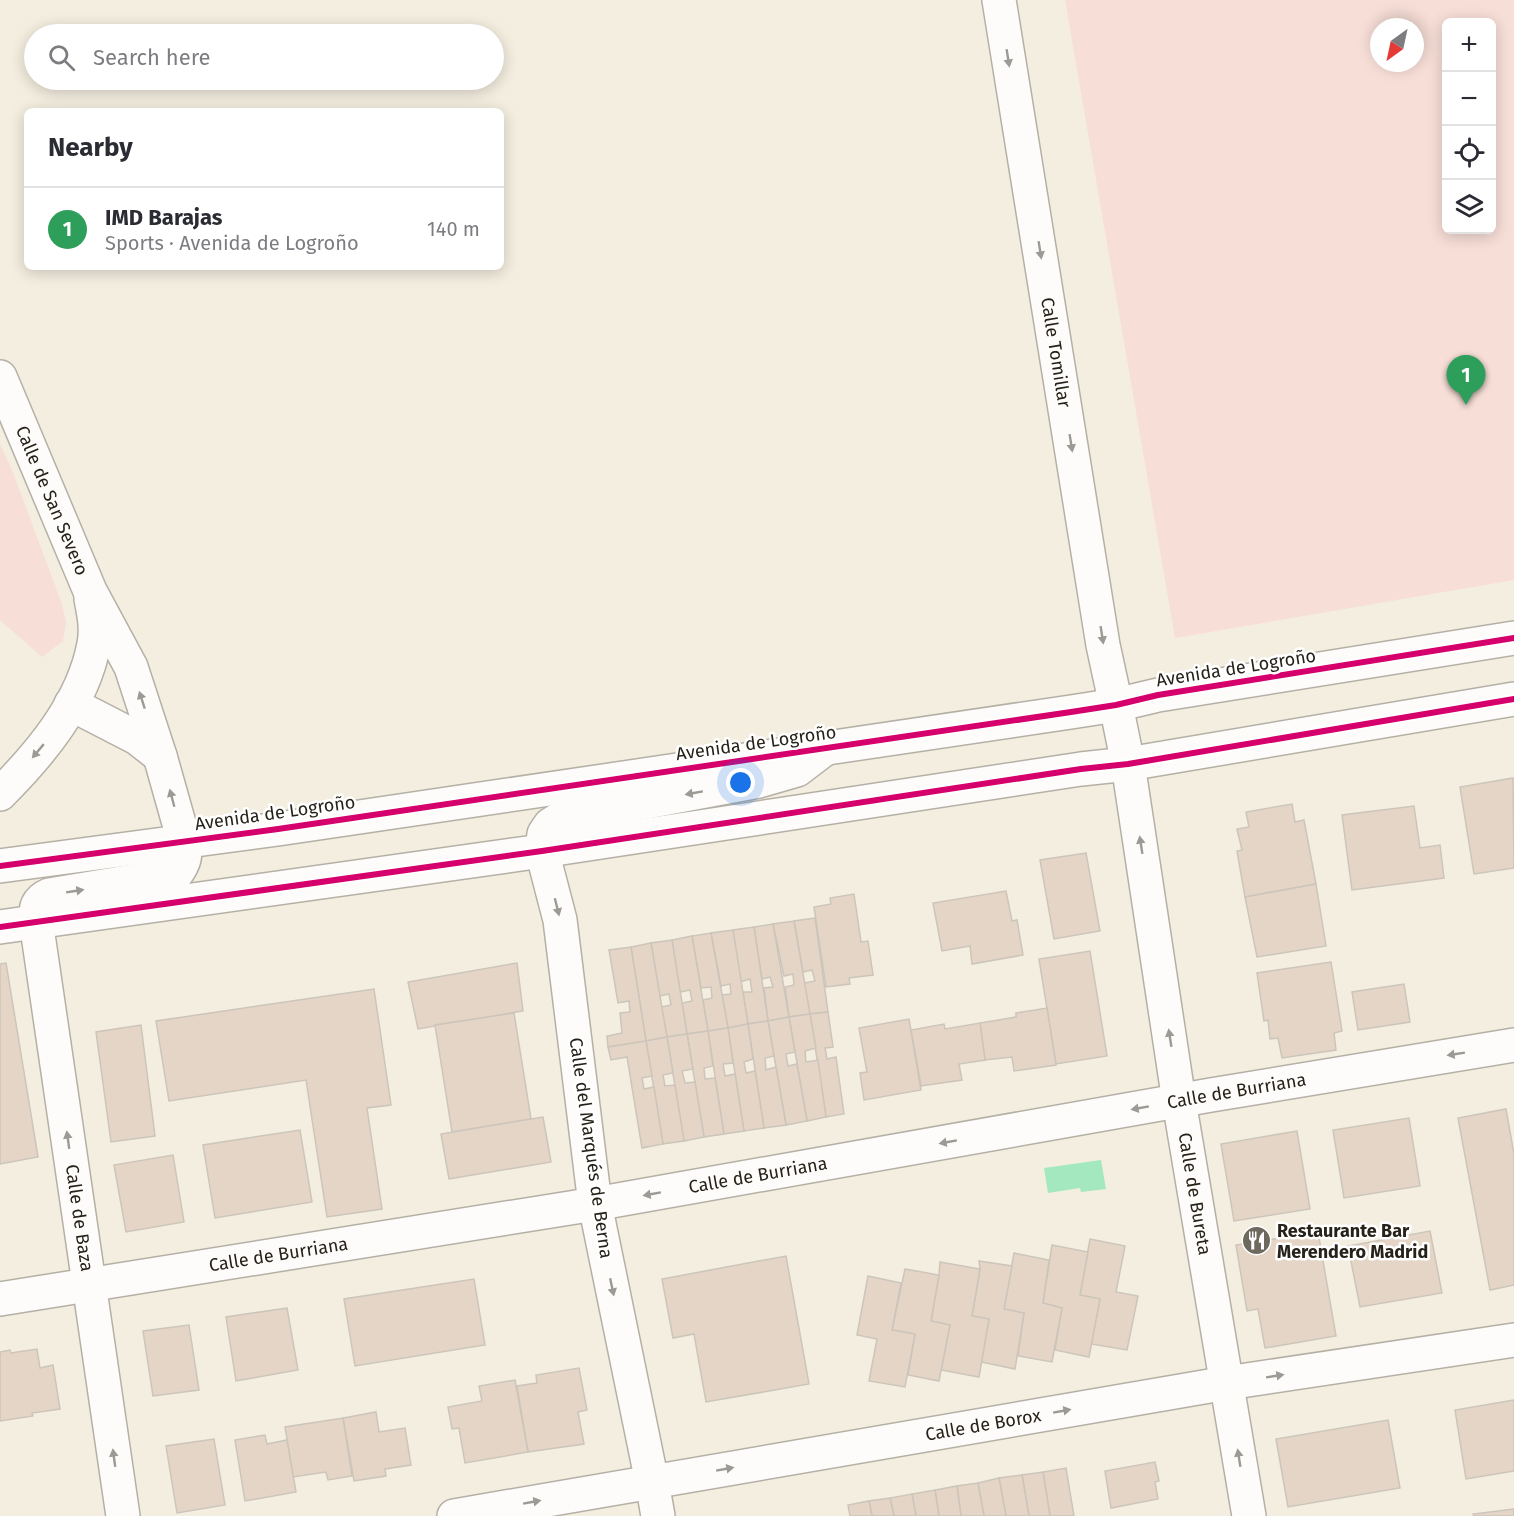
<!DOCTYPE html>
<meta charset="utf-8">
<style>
:root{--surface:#fff;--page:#f7f7f7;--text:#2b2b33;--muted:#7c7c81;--line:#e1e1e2;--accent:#1a73e8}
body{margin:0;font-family:"Fira Sans",sans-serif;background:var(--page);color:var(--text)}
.controls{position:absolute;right:18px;top:18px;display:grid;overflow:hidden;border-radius:9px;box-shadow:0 3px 15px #0003}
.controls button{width:54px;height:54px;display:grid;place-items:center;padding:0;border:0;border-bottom:2px solid var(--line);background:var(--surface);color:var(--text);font:30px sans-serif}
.compass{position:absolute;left:1370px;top:18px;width:54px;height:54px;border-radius:50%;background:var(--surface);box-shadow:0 3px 15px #0003;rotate:213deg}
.you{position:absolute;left:741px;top:783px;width:21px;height:21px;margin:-15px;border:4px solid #fff;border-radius:50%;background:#1a73e8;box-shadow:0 0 0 9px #1a73e833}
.badge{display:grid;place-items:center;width:39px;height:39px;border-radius:50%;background:var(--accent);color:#fff;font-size:20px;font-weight:700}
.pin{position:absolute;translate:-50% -50px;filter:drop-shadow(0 2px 3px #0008)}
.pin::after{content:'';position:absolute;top:32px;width:21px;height:18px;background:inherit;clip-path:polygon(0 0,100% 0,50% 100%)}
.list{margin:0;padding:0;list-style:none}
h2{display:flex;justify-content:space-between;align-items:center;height:78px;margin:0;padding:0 24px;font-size:26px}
h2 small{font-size:20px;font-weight:400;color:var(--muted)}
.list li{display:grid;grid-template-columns:39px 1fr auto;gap:18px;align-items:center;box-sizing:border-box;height:84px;padding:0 24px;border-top:2px solid var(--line)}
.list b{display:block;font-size:22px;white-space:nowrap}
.list p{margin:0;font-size:20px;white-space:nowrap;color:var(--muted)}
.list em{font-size:20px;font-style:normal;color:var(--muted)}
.icon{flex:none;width:33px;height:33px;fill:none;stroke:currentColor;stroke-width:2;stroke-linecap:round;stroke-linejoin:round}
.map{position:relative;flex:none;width:1514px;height:1516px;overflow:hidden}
.search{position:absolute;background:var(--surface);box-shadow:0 3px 15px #0003;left:24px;top:24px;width:480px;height:66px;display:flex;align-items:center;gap:15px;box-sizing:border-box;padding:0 21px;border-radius:33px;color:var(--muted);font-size:22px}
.panel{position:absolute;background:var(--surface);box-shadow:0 3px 15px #0003;left:24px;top:108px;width:480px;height:162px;border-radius:9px}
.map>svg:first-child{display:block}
.green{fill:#f7ded7;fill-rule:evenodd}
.water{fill:#a4e8bf}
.building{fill:#e5d5c6;stroke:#ccc5bb;stroke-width:1.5}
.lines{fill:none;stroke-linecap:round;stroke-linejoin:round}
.minor-casing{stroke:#b5b0a6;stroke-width:36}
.secondary-casing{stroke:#b5b0a6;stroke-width:36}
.minor{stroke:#fdfcfa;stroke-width:33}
.secondary{stroke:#fdfcfa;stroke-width:33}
.cycleway-casing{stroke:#fff;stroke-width:10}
.cycleway{stroke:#d6006c;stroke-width:6}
.oneway{fill:#9c9a95}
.labels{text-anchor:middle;stroke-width:5;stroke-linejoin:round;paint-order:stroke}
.street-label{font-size:18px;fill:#262219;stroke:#fff}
.poi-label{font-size:18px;font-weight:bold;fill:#262219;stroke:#fff;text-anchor:start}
</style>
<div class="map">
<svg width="1514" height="1516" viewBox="0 0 1514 1516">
<rect width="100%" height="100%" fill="#f4eee0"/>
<!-- green -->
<g class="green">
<path d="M1065,0H1514V580L1175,638ZM1446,22H1492V230H1446ZM1379,27H1415V63H1379Z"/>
<polygon points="0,444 12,470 62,604 66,622 63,641 42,657 0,620"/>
</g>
<!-- water -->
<polygon class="water" points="1101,1160 1106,1189 1081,1192 1080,1188 1048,1193 1044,1168"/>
<!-- building -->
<g class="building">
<polygon points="1513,778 1514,868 1474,874 1460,787"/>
<polygon points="1292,804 1295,822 1304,820 1316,884 1245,897 1237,851 1242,850 1237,829 1249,827 1246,812"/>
<polygon points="1414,806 1420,848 1440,845 1444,878 1352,890 1342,815"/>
<polygon points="1086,853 1100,931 1054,939 1040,860"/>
<polygon points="1316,884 1326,946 1257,957 1245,897"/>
<polygon points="1006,891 1012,921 1017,920 1023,955 972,964 970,946 942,951 933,903"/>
<polygon points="854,894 861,942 868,941 873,975 849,978 850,984 826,987 814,907 831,904 830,898"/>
<polygon points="815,918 828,1012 810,1014 804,983 815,981 812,970 803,972 794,921"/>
<polygon points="794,921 810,1014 789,1017 785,987 794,985 793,974 784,976 773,924"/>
<polygon points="773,924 789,1017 768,1021 764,988 773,987 770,977 762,979 754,927"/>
<polygon points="754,927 768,1021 748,1024 743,992 752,992 750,979 740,982 733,930"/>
<polygon points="733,930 748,1024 728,1028 722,995 731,994 730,984 721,986 711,933"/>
<polygon points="711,933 728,1028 708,1031 703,1000 712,998 711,987 701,988 692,936"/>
<polygon points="692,936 708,1031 687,1034 682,1003 692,1001 690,990 680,992 672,940"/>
<polygon points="672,940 687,1034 667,1037 661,1007 671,1005 669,994 659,996 651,943"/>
<polygon points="651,943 667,1037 646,1041 631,947"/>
<polygon points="631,947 646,1041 608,1047 607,1036 622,1033 620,1013 630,1012 629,1001 618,1003 609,950"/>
<polygon points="1090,951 1107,1056 1056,1064 1039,959"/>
<polygon points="1331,962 1342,1031 1334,1033 1336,1050 1282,1058 1278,1038 1270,1039 1268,1020 1264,1021 1257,973"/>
<polygon points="6,963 38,1157 0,1164 0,964"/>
<polygon points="517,963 523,1011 418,1029 408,982"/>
<polygon points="1404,984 1410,1022 1358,1030 1352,992"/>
<polygon points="374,989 391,1105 367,1108 382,1209 327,1217 306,1080 169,1101 156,1021"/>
<polygon points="1047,1008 1056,1065 1014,1071 1012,1057 985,1060 980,1023 1016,1017 1016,1013"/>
<polygon points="828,1012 833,1047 825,1048 827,1059 836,1057 844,1114 826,1117 810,1014"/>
<polygon points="514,1013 531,1119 452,1132 435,1025"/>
<polygon points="810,1014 816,1048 805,1051 806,1062 818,1060 826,1117 807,1121 789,1017"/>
<polygon points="789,1017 795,1052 786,1054 788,1066 797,1064 807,1121 786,1125 768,1021"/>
<polygon points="909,1019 921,1090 864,1100 860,1073 867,1072 859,1028"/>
<polygon points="768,1021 774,1056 765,1058 766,1070 776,1067 786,1125 764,1128 748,1024"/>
<polygon points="980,1023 985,1060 959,1064 962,1080 921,1086 911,1030 944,1024 945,1029"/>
<polygon points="748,1024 753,1059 744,1062 746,1073 755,1071 764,1128 744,1131 728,1028"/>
<polygon points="141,1025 155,1136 111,1142 96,1032"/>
<polygon points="728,1028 733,1063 723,1064 725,1076 735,1074 744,1131 724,1134 708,1031"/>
<polygon points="708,1031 713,1066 704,1068 705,1079 715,1078 724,1134 704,1137 687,1034"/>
<polygon points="687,1034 693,1069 682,1071 685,1083 695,1082 704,1137 684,1141 667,1037"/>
<polygon points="667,1037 673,1073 663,1075 665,1086 675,1085 684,1141 663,1144 646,1041"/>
<polygon points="646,1041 652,1076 642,1078 644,1089 654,1087 663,1144 642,1148 627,1057 611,1060 608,1047"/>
<polygon points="1506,1109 1514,1154 1514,1285 1490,1290 1458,1118"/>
<polygon points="543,1117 551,1162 449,1179 441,1134"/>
<polygon points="1409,1118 1420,1186 1344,1198 1333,1130"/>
<polygon points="300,1130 312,1202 215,1218 203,1145"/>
<polygon points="1297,1131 1310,1209 1234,1221 1221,1144"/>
<polygon points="173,1155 184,1222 126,1232 114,1165"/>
<polygon points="1430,1231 1442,1293 1360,1307 1348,1246"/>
<polygon points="1318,1232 1336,1336 1265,1348 1258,1309 1247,1311 1236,1245"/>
<polygon points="1090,1239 1125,1246 1116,1292 1138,1296 1127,1350 1091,1344 1100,1299 1080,1295"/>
<polygon points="1052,1245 1088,1252 1080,1295 1100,1299 1089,1357 1055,1350 1062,1308 1043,1303"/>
<polygon points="1014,1253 1049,1260 1043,1303 1062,1308 1052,1362 1018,1356 1024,1313 1004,1309"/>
<polygon points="786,1256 809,1384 706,1402 694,1334 673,1338 662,1279"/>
<polygon points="979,1261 1012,1266 1004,1309 1024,1313 1015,1369 981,1362 989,1319 972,1316 980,1269"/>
<polygon points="940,1262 980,1269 972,1316 989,1319 979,1377 941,1370 950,1325 931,1321 939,1275"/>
<polygon points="905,1269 939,1275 931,1321 950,1325 939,1381 908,1375 915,1334 892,1330"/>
<polygon points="868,1276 901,1283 892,1330 915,1334 905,1387 869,1381 877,1339 857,1335"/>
<polygon points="474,1279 485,1345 355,1366 344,1299"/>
<polygon points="287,1308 298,1370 236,1381 226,1317"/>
<polygon points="189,1325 199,1390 153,1396 143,1331"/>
<polygon points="37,1349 40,1368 53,1365 60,1409 32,1413 33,1416 0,1421 0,1352 10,1350 11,1353"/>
<polygon points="579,1368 587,1410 578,1412 584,1444 528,1452 517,1386 537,1383 536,1375"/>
<polygon points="515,1380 528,1452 465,1463 459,1428 452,1429 448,1407 482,1401 479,1386"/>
<polygon points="1514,1400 1514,1471 1466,1479 1455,1410"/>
<polygon points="376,1412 379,1432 405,1428 411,1465 385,1469 386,1476 354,1481 343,1418"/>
<polygon points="343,1418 352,1476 328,1480 326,1472 293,1477 285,1427"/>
<polygon points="1388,1420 1400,1488 1288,1507 1276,1439"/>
<polygon points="265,1435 267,1444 287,1440 296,1492 245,1501 235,1440"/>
<polygon points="214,1439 225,1505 177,1513 166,1446"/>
<polygon points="1155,1462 1159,1481 1155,1482 1158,1499 1111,1508 1105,1471"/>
<polygon points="1066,1468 1074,1516 1050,1516 1043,1472"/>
<polygon points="1043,1472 1050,1516 1029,1516 1022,1475"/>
<polygon points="1022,1475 1029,1516 1006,1516 999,1478"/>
<polygon points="999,1478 1006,1516 984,1516 978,1483"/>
<polygon points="978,1483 984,1516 961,1516 957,1486"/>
<polygon points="957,1486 961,1516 939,1516 935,1490"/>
<polygon points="935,1490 939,1516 916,1516 912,1494"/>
<polygon points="912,1494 916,1516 894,1516 890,1498"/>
<polygon points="890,1498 894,1516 872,1516 869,1501"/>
<polygon points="869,1501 872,1516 850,1516 848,1505"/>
<polygon points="1514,1509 1514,1516 1474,1516 1473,1514"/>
</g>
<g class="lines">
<defs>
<g id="minor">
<path id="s1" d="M999,0L1103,645L1116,705"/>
<path id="s2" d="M0,377L90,591L131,667L160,756L184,841"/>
<polyline points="71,704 137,738 160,756"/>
<path id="s3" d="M1128,764L1179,1101L1249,1516"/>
<path d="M0,794C41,753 83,703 94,644C97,629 94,614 91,599"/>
<path id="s4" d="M36,921L123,1516"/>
<path id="s5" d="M0,1299L595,1204L1211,1095L1514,1045"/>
<path id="s6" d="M454,1516L1227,1383L1514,1340"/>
<polyline points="658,1516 652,1482 595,1204 560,920 542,851 544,834 550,825 561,818 759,781 797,770 826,748"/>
</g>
<g id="secondary">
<polyline points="1116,705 1128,764"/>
<polyline points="0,866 278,829 1071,712 1116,705 1158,695 1514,638"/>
<path d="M36,921C35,908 37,900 49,895L176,874C185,862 186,856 184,841"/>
<polyline points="0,927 542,851 1081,769 1128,764 1514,699"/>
</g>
</defs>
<!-- minor casing -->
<use href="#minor" class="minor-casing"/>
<!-- secondary casing -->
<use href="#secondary" class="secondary-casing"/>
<!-- minor -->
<use href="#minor" class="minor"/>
<!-- secondary -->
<use href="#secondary" class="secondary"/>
<defs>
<g id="cycleway">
<polyline points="0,866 278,829 1071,712 1116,705 1158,695 1514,638"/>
<polyline points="0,927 542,851 1081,769 1128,764 1514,699"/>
</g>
</defs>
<!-- cycleway casing -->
<use href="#cycleway" class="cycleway-casing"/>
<!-- cycleway -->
<use href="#cycleway" class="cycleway"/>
</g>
<!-- one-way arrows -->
<defs><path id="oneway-solid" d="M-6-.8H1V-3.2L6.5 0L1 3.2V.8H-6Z" transform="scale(1.5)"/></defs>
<g class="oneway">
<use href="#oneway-solid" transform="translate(1008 58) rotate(81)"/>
<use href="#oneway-solid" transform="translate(1040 250) rotate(81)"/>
<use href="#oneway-solid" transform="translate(1071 443) rotate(81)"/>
<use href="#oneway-solid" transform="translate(1102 635) rotate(81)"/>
<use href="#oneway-solid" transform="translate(142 700) rotate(-108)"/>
<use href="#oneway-solid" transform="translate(38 751) rotate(130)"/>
<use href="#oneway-solid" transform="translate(694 793) rotate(170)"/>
<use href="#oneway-solid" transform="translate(172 798) rotate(-105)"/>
<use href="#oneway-solid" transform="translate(1141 845) rotate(-99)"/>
<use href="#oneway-solid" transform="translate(75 891) rotate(-9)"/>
<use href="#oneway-solid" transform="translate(557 907) rotate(76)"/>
<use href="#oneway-solid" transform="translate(1170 1038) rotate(-99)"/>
<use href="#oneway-solid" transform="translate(1456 1054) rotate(171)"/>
<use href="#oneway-solid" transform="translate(1140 1108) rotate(170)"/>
<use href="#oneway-solid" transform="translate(68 1140) rotate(-98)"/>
<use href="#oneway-solid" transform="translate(948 1142) rotate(170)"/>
<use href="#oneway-solid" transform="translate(652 1194) rotate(170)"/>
<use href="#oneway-solid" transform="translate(612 1287) rotate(78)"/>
<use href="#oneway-solid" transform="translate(1275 1376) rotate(-9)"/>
<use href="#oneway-solid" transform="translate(1062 1411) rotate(-10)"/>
<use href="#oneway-solid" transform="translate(114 1458) rotate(-98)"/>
<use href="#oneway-solid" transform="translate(1239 1458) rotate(-99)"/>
<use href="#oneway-solid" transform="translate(725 1469) rotate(-10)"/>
<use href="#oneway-solid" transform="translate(532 1502) rotate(-10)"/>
</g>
<!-- icons -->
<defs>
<symbol id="restaurant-disc" viewBox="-11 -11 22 22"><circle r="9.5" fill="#6e695f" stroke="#fff"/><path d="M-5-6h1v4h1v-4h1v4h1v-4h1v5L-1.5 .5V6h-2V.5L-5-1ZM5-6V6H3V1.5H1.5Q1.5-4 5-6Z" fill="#fff"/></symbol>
</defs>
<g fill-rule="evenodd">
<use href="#restaurant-disc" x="1240" y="1224" width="33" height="33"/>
</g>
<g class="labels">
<!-- street labels -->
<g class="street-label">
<text dy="6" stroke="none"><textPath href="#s1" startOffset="357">Calle Tomillar</textPath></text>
<text dy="6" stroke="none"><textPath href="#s2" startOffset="134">Calle de San Severo</textPath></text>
<text transform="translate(1236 668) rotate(-9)" y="6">Avenida de Logroño</text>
<text transform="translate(756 743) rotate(-8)" y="6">Avenida de Logroño</text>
<text transform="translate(275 813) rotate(-8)" y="6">Avenida de Logroño</text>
<text dy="6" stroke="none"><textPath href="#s5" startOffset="1254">Calle de Burriana</textPath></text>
<text transform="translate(591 1148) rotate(82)" y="6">Calle del Marqués de Berna</text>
<text dy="6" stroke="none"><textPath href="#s5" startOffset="768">Calle de Burriana</textPath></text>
<text dy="6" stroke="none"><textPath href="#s3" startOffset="435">Calle de Bureta</textPath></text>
<text dy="6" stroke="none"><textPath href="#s4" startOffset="300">Calle de Baza</textPath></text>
<text dy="6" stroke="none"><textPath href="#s5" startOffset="282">Calle de Burriana</textPath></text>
<text dy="6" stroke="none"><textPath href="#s6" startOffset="537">Calle de Borox</textPath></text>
</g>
<!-- poi labels -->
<g class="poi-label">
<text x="1277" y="1237">Restaurante Bar<tspan x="1277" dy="21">Merendero Madrid</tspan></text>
</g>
</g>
</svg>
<div class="controls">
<button>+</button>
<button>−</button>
<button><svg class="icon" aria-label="locate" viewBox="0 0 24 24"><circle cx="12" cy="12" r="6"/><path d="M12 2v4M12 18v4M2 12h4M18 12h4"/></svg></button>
<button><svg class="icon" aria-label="layers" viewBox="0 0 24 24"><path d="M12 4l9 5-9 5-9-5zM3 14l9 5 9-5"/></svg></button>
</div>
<svg class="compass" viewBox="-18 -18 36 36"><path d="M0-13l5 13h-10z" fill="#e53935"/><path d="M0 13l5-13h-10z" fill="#7c7c81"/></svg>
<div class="you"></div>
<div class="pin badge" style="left:1466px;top:405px;background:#2e9e5b">1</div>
<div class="search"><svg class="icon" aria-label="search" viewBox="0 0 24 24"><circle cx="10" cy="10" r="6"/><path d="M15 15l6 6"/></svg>Search here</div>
<section class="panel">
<h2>Nearby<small></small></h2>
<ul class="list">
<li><span class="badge" style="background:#2e9e5b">1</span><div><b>IMD Barajas</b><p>Sports · Avenida de Logroño</p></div><em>140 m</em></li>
</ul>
</section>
</div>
